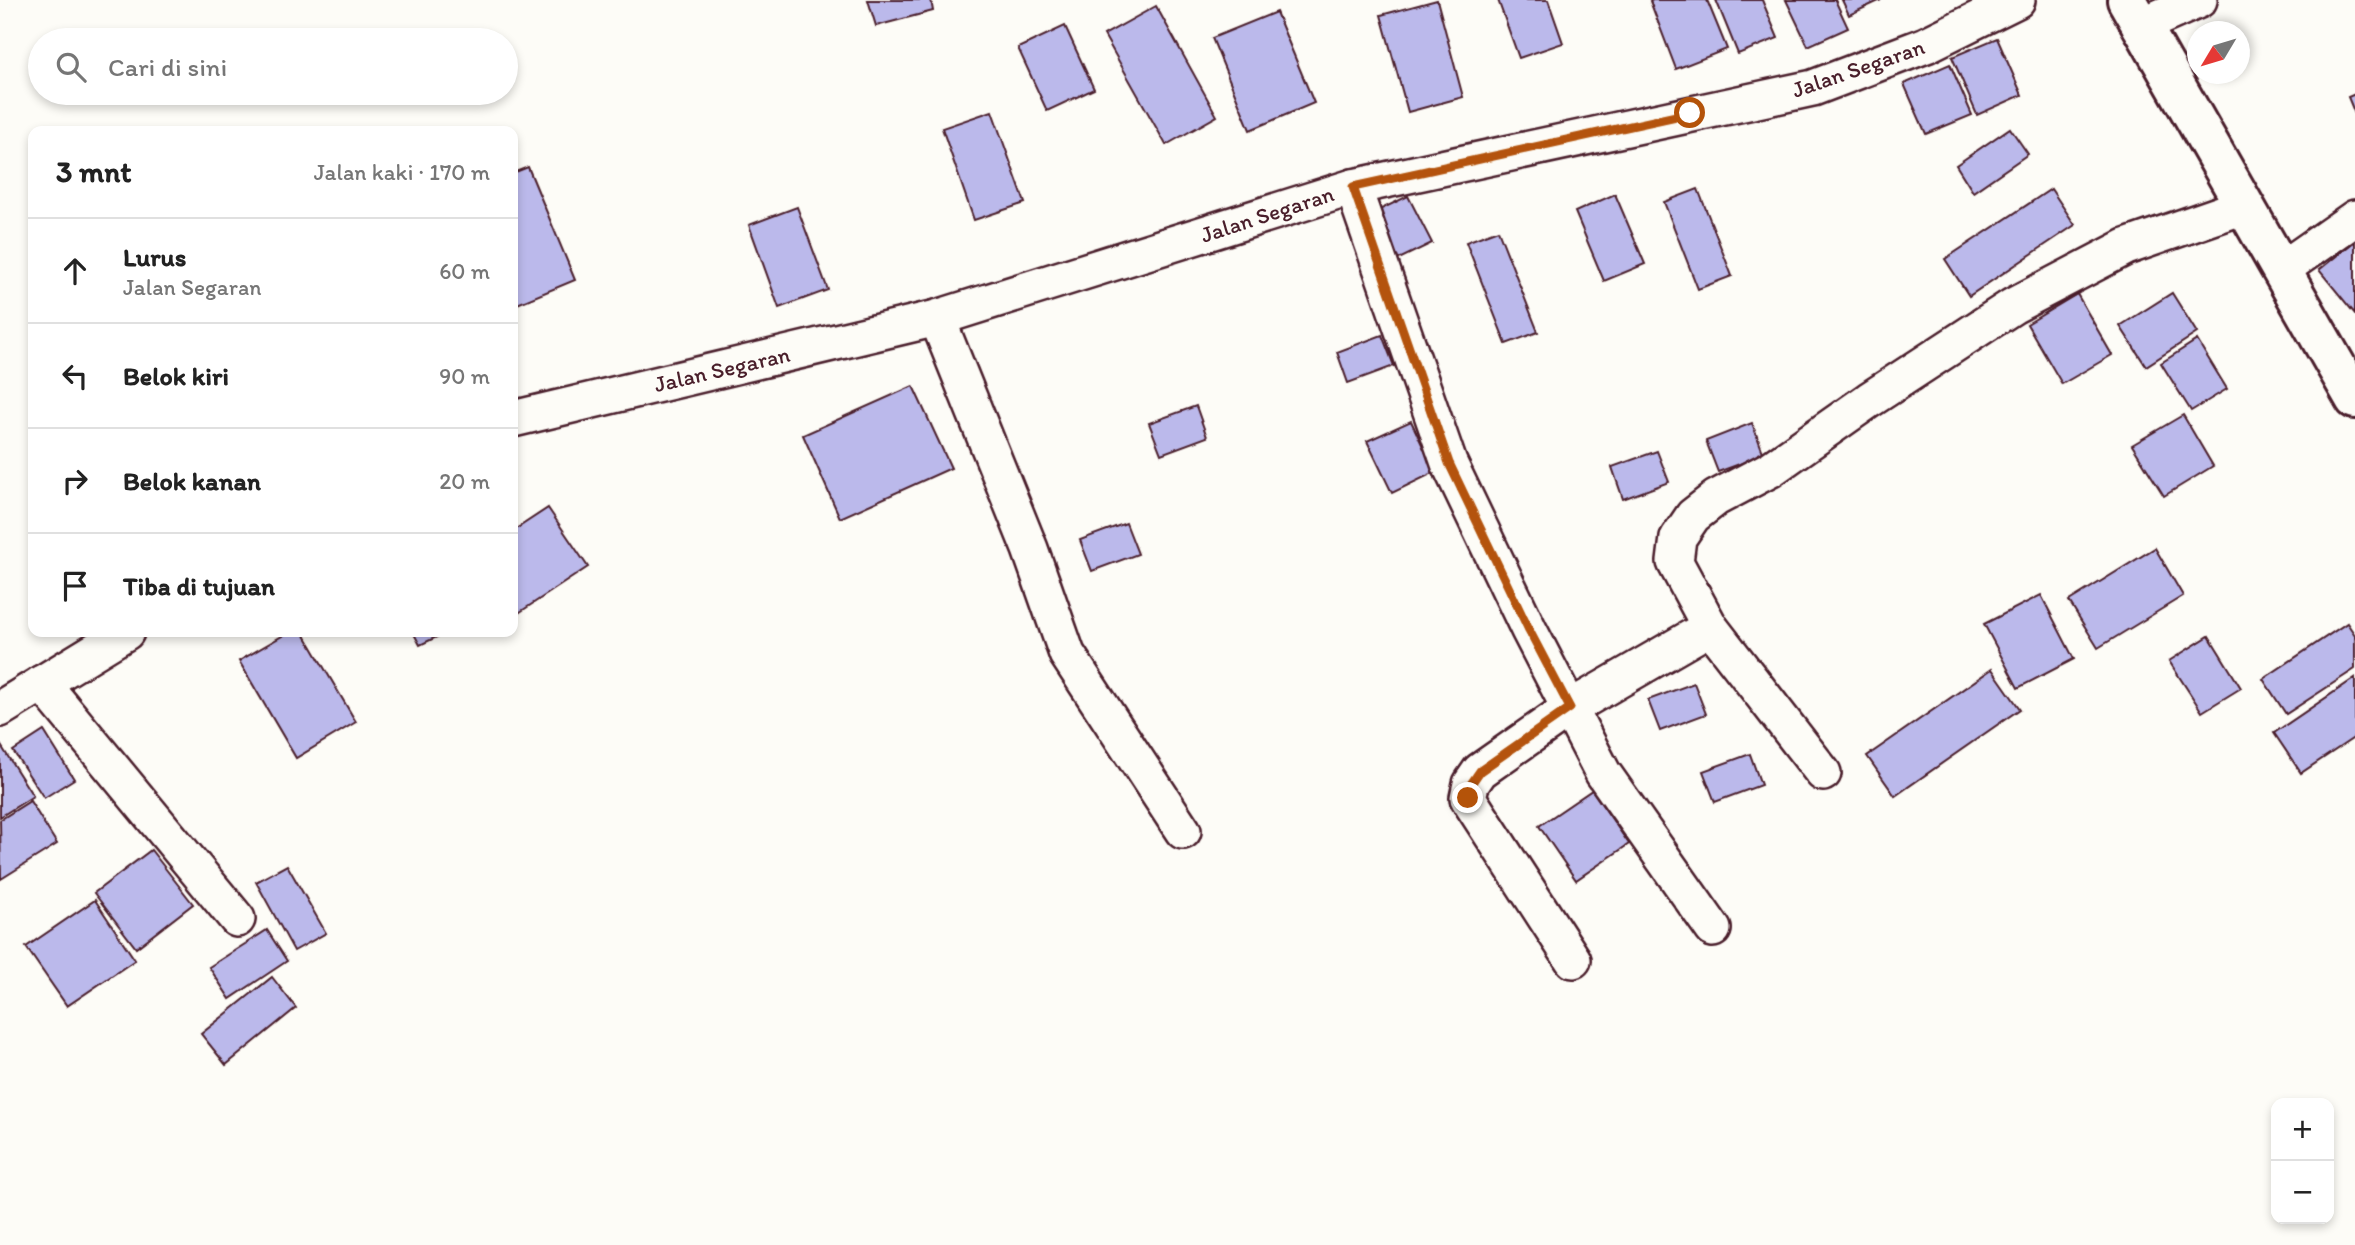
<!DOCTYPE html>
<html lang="id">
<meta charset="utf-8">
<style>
:root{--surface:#fff;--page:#f6f6f6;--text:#222;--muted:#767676;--line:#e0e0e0}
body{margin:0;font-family:Itim,sans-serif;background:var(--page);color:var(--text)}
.controls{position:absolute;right:21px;bottom:21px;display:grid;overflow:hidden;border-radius:14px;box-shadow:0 4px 10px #0003}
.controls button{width:63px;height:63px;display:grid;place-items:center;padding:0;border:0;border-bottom:2px solid var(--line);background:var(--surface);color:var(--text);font:35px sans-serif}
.compass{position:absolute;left:2187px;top:21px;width:63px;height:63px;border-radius:50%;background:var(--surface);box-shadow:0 4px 10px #0003;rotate:232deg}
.stop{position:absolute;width:21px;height:21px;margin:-16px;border:5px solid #b45309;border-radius:50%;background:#fff}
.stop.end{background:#b45309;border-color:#fff;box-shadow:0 2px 7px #0008}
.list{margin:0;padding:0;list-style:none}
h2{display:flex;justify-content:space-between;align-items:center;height:91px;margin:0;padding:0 28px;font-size:30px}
h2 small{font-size:23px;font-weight:400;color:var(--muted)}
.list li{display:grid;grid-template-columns:46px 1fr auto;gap:21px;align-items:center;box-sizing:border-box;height:105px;padding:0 28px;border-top:2px solid var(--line)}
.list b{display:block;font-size:26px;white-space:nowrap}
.list p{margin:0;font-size:23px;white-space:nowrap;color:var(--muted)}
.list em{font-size:23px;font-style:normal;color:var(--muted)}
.icon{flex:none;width:38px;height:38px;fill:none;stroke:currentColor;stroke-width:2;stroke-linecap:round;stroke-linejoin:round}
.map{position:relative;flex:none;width:2355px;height:1245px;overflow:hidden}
.search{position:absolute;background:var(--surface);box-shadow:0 4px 10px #0003;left:28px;top:28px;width:490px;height:77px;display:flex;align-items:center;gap:18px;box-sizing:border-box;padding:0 24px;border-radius:38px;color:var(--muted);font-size:26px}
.panel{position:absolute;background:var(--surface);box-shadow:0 4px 10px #0003;left:28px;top:126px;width:490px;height:511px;border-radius:14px}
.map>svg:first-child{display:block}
.building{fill:#bbb9eb;stroke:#4a1f2b;stroke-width:2}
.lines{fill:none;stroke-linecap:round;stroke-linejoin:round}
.minor-casing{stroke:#4a1f2b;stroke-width:40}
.tertiary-casing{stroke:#4a1f2b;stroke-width:44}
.minor{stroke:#fdfcf7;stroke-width:35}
.tertiary{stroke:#fdfcf7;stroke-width:38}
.route{stroke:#b45309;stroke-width:9}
.labels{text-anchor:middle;stroke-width:5;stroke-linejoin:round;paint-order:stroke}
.street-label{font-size:23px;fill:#4a1f2b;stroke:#fdfcf7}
</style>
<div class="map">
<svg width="2355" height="1245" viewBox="0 0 2355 1245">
<rect width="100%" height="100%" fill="#fdfcf7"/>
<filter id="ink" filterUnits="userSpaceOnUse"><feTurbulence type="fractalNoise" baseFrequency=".0143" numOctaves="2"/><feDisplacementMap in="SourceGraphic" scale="14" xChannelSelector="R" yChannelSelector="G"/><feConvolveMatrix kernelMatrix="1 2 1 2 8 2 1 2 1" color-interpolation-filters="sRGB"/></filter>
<g filter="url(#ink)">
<!-- building -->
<g class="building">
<polygon points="868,0 931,0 933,11 876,26"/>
<polygon points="1437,0 1463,97 1408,112 1381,15"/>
<polygon points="1498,0 1548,0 1563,43 1519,58"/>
<polygon points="1653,0 1707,0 1727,49 1676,69 1650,1"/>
<polygon points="1716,0 1762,0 1778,38 1738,54"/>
<polygon points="1786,0 1835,0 1848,28 1808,46"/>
<polygon points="1842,0 1881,0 1849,15"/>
<polygon points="1156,6 1217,116 1166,145 1104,35"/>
<polygon points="1276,12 1314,103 1250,130 1212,38"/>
<polygon points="1065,26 1094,89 1047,111 1018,48"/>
<polygon points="1997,38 2022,95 1977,115 1952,57"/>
<polygon points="1950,64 1972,115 1926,134 1904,84"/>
<polygon points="2355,94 2355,114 2348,97"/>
<polygon points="992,111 1025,203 974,220 942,128"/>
<polygon points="2010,128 2028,154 1973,192 1956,165"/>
<polygon points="528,167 575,280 515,305 513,299 513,173"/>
<polygon points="1698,189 1732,276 1698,289 1664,202"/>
<polygon points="2051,189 2075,225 1969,296 1945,259"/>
<polygon points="1615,194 1645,264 1604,281 1575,212"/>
<polygon points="1408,196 1432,243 1393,262 1369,215"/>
<polygon points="797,207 828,290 779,308 749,225"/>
<polygon points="1498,230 1538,332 1506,344 1466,242"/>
<polygon points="2355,241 2355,314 2319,270"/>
<polygon points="2172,293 2197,333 2146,366 2120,326"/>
<polygon points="2077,294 2112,355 2062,384 2027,324"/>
<polygon points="1382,335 1394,366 1348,383 1337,352"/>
<polygon points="2197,340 2227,389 2191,411 2161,363"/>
<polygon points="913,386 951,468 840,518 803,435"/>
<polygon points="1196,406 1207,437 1161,454 1149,423"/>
<polygon points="2183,415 2213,466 2164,496 2132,445"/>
<polygon points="1411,421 1435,472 1392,493 1367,441"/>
<polygon points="1752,423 1764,455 1718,472 1706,441"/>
<polygon points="1657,451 1669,482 1623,499 1612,467"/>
<polygon points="548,508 588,567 514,616 513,531"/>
<polygon points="1126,523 1138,554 1092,571 1080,540"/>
<polygon points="2155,548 2183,596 2098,648 2069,601"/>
<polygon points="2041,595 2074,659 2018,688 1984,624"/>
<polygon points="2347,623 2355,635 2355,669 2286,714 2263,679"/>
<polygon points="289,632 303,632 356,722 296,758 239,661"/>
<polygon points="413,632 447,632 420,645"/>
<polygon points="2209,636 2241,688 2202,712 2169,661"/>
<polygon points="1992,669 2020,709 1895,796 1867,756"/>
<polygon points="2355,678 2355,737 2301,773 2274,733"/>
<polygon points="1694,683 1706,714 1660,731 1648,700"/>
<polygon points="44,731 74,779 44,798 13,751"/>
<polygon points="0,744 33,796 0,817"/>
<polygon points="1750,754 1761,785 1715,802 1703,771"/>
<polygon points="1592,790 1629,844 1576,880 1539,826"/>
<polygon points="30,801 57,844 1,879 0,820"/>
<polygon points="151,850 193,904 136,948 94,893"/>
<polygon points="287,865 326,933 294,951 256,882"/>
<polygon points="95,900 135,960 67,1006 26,947"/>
<polygon points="267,930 287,961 230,999 209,967"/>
<polygon points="272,977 296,1008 226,1065 201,1034"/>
</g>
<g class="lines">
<defs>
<g id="minor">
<polyline points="2140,26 2199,0"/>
<polyline points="1353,187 1449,463 1529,630 1603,773 1713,929"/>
<polyline points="2281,270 2355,218"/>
<polyline points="937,318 1030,549 1067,654 1183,831"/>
<polyline points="513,419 937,318 1353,187 1813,88 1926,45 2017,0"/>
<polyline points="42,683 237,919"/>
<polyline points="0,709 126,632"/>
<polyline points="1823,773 1710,627 1675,562 1678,538 1693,516 1716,498 1771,469 1869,400 2013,306 2126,247 2244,206"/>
<polyline points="1573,960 1468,798 1471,784 1480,771 1570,708 1710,627"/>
</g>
<polyline id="tertiary" points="2127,0 2355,399"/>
</defs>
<!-- minor casing -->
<use href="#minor" class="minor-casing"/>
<!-- tertiary casing -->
<use href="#tertiary" class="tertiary-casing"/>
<!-- minor -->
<use href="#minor" class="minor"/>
<!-- tertiary -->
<use href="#tertiary" class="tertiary"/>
</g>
</g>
<g class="lines" filter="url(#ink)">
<!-- route -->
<polyline class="route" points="1468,798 1471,784 1480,771 1570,708 1529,630 1449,463 1353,187 1690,113"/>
</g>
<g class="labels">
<!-- street labels -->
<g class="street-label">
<text transform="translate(1858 68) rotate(-19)" y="8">Jalan Segaran</text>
<text transform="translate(1267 214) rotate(-18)" y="8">Jalan Segaran</text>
<text transform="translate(722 369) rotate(-13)" y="8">Jalan Segaran</text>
</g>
</g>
</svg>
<div class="controls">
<button>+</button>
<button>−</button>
</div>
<svg class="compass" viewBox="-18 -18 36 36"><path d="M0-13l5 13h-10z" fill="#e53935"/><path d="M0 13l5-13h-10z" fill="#767676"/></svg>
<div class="stop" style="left:1690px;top:113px"></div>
<div class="stop end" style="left:1468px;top:798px"></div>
<div class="search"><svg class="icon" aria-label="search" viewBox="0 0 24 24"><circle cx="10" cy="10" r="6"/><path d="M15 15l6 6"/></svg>Cari di sini</div>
<section class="panel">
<h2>3 mnt<small>Jalan kaki · 170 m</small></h2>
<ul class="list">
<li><svg class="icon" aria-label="ahead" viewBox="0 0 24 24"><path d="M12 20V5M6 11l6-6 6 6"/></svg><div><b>Lurus</b><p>Jalan Segaran</p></div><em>60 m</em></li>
<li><svg class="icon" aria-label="left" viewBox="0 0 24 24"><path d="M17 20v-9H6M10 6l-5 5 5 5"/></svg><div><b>Belok kiri</b></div><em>90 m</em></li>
<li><svg class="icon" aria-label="right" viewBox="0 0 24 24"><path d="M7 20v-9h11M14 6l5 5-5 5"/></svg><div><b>Belok kanan</b></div><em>20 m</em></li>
<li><svg class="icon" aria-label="arrive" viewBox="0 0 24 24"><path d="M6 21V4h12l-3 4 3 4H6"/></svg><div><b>Tiba di tujuan</b></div></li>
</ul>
</section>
</div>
